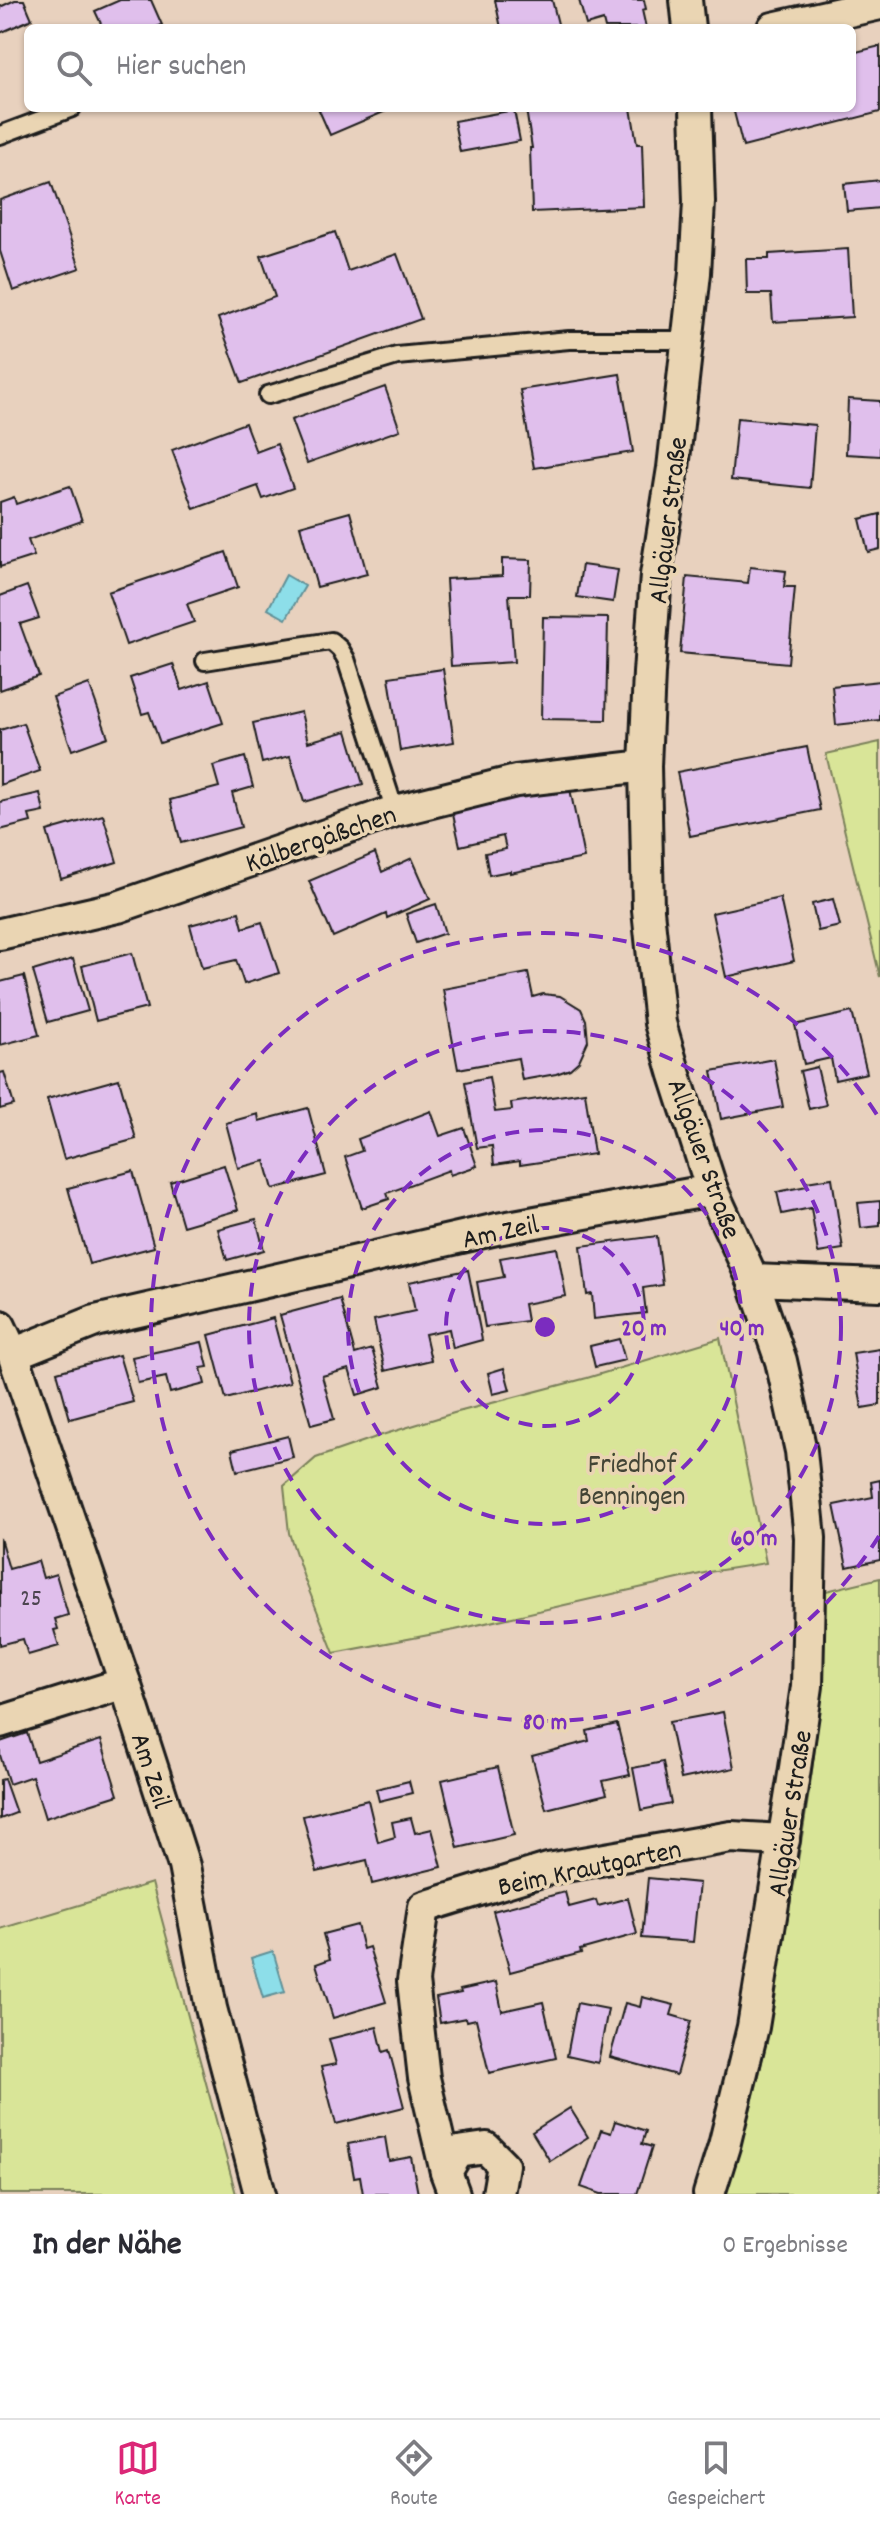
<!DOCTYPE html>
<html lang="de">
<meta charset="utf-8">
<style>
:root{--surface:#fff;--page:#f7f7f7;--text:#2b2b33;--muted:#7c7c81;--line:#e1e1e2;--accent:#db2777}
body{margin:0;font-family:Dekko,sans-serif;background:var(--page);color:var(--text)}
.list{margin:0;padding:0;list-style:none}
h2{display:flex;justify-content:space-between;align-items:center;height:104px;margin:0;padding:0 32px;font-size:34px}
h2 small{font-size:26px;font-weight:400;color:var(--muted)}
.icon{flex:none;width:44px;height:44px;fill:none;stroke:currentColor;stroke-width:2;stroke-linecap:round;stroke-linejoin:round}
.map{position:relative;flex:none;width:880px;height:2194px;overflow:hidden}
.search{position:absolute;background:var(--surface);box-shadow:0 2px 6px #0004;left:24px;right:24px;top:24px;height:88px;display:flex;align-items:center;gap:20px;box-sizing:border-box;padding:0 28px;border-radius:12px;color:var(--muted);font-size:30px}
.sheet{height:224px;background:var(--surface)}
nav{display:flex;justify-content:space-around;align-items:center;box-sizing:border-box;height:112px;border-top:2px solid var(--line);background:var(--surface);font-size:22px;color:var(--muted)}
nav a{display:grid;justify-items:center;gap:4px}
nav .on{color:var(--accent)}
.map>svg:first-child{display:block}
.green{fill:#d9e598;stroke:#7a805a;stroke-width:2}
.water{fill:#8ddee9;stroke:#609097;stroke-width:2}
.building{fill:#e0bfec;stroke:#1c1c1c;stroke-width:2}
.lines{fill:none;stroke-linecap:round;stroke-linejoin:round}
.lane-casing{stroke:#1c1c1c;stroke-width:22}
.street-casing{stroke:#1c1c1c;stroke-width:36}
.lane{stroke:#ead5b3;stroke-width:16}
.street{stroke:#ead5b3;stroke-width:30}
.ring{fill:none;stroke:#7b2cbf;stroke-width:4;stroke-dasharray:14 10}
.labels{text-anchor:middle;stroke-width:7;stroke-linejoin:round;paint-order:stroke}
.number-label{font-size:24px;fill:#4d4550}
.street-label{font-size:28px;fill:#1c1c1c;stroke:#ead5b3}
.park-label{font-size:28px;fill:#424435;stroke:#ead5b3}
.centre{fill:#7b2cbf;stroke:#ead5b3;stroke-width:4}
.ring-label{font-size:24px;text-anchor:middle;font-weight:bold;fill:#7b2cbf;stroke:#ead5b3;stroke-width:7;stroke-linejoin:round;paint-order:stroke}
</style>
<div class="map">
<svg width="880" height="2194" viewBox="0 0 880 2194">
<rect width="100%" height="100%" fill="#e8d1be"/>
<filter id="ink" filterUnits="userSpaceOnUse"><feTurbulence type="fractalNoise" baseFrequency=".0125" numOctaves="2"/><feDisplacementMap in="SourceGraphic" scale="16" xChannelSelector="R" yChannelSelector="G"/><feConvolveMatrix kernelMatrix="1 2 1 2 8 2 1 2 1" color-interpolation-filters="sRGB"/></filter>
<g filter="url(#ink)">
<!-- green -->
<g class="green">
<polygon points="880,742 880,977 826,754"/>
<polygon points="720,1338 766,1563 709,1572 455,1630 334,1653 304,1578 289,1533 284,1486 316,1458 382,1435 454,1413 587,1378"/>
<path d="M880,1578V2194H725C738,2152 752,2109 761,2066C771,2016 779,1966 788,1916C808,1808 825,1701 826,1591Z"/>
<polygon points="152,1883 236,2194 0,2194 0,1929"/>
</g>
<!-- water -->
<g class="water">
<polygon points="286,575 305,586 286,619 268,609"/>
<polygon points="273,1951 285,1992 263,1998 251,1958"/>
</g>
<!-- building -->
<g class="building">
<polygon points="15,0 24,0 32,19 0,33 0,7"/>
<polygon points="120,0 151,0 162,25 154,28 103,28 95,11"/>
<polygon points="495,0 552,0 559,28 501,28"/>
<polygon points="579,0 644,0 646,9 642,10 646,28 605,28 603,20 586,25"/>
<polygon points="880,46 880,112 743,147 733,108 852,108 852,53"/>
<polygon points="318,108 393,108 330,135"/>
<polygon points="533,108 631,108 637,144 642,144 644,207 532,212 530,148 532,148 526,109"/>
<polygon points="514,110 520,141 460,152 454,121"/>
<polygon points="880,180 880,208 847,211 844,184"/>
<polygon points="51,182 80,268 13,291 0,251 0,200"/>
<polygon points="335,232 348,271 397,254 421,319 242,383 218,318 275,297 261,256"/>
<polygon points="848,249 852,317 773,322 771,294 747,294 746,259 769,259 769,254"/>
<polygon points="620,374 633,452 534,468 520,390"/>
<polygon points="385,387 400,430 307,463 291,420"/>
<polygon points="848,399 880,401 880,456 846,454"/>
<polygon points="737,418 815,425 810,488 731,480"/>
<polygon points="245,423 256,452 277,444 293,488 263,499 258,486 194,509 172,450"/>
<polygon points="70,486 82,521 28,540 34,556 0,567 0,502 14,497 16,504"/>
<polygon points="350,512 367,574 317,587 300,526"/>
<polygon points="880,514 880,549 868,552 860,519"/>
<polygon points="226,552 238,587 187,604 194,622 126,645 108,592"/>
<polygon points="502,559 531,560 530,595 509,595 514,662 451,666 446,579 502,576"/>
<polygon points="582,565 618,570 613,602 577,597"/>
<polygon points="750,567 786,571 784,587 795,587 788,663 680,653 687,577 748,583"/>
<polygon points="27,586 39,618 20,624 39,676 0,690 0,596"/>
<polygon points="543,617 608,618 606,720 541,719"/>
<polygon points="173,664 182,690 209,681 223,723 160,743 149,712 142,714 130,678"/>
<polygon points="443,669 454,742 400,751 389,677"/>
<polygon points="880,681 880,720 836,725 832,686"/>
<polygon points="89,684 108,737 72,750 53,697"/>
<polygon points="301,712 308,742 347,731 363,784 304,802 290,756 262,763 253,723"/>
<polygon points="23,723 40,771 0,785 0,730"/>
<polygon points="807,747 820,810 690,836 677,772"/>
<polygon points="245,757 253,787 232,793 241,827 181,843 170,800 219,787 213,766"/>
<polygon points="569,784 584,858 510,873 510,871 489,875 485,853 506,849 503,836 460,846 452,810"/>
<polygon points="40,793 44,812 29,815 31,822 0,830 0,802"/>
<polygon points="103,815 117,862 61,879 47,831"/>
<polygon points="375,853 382,872 412,858 430,899 387,918 386,914 333,937 309,881"/>
<polygon points="780,898 794,961 726,977 712,913"/>
<polygon points="833,899 840,926 818,931 812,904"/>
<polygon points="436,904 445,933 416,943 406,914"/>
<polygon points="239,912 243,928 262,922 279,973 244,984 236,960 202,968 190,925"/>
<polygon points="132,953 147,1008 96,1021 82,966"/>
<polygon points="73,959 88,1011 48,1022 33,971"/>
<polygon points="528,973 533,997 543,994 560,996 581,1009 586,1020 588,1041 579,1061 570,1069 556,1074 522,1080 518,1058 458,1069 443,989"/>
<polygon points="24,976 39,1035 0,1045 0,982"/>
<polygon points="852,1012 867,1073 835,1080 831,1058 804,1064 795,1025"/>
<polygon points="774,1059 783,1107 721,1119 712,1071"/>
<polygon points="817,1067 826,1105 809,1109 800,1071"/>
<polygon points="4,1072 14,1105 0,1109 0,1073"/>
<polygon points="489,1077 495,1112 512,1110 511,1103 585,1092 594,1154 520,1165 520,1161 494,1165 492,1146 477,1148 465,1082"/>
<polygon points="119,1079 136,1139 64,1159 47,1099"/>
<polygon points="308,1108 326,1175 273,1189 265,1161 238,1168 226,1123 258,1114 259,1121"/>
<polygon points="431,1111 440,1136 464,1128 477,1166 450,1175 449,1170 387,1193 389,1199 362,1208 345,1157 362,1151 358,1139"/>
<polygon points="224,1165 238,1210 183,1226 170,1182"/>
<polygon points="133,1171 154,1247 89,1264 68,1188"/>
<polygon points="832,1178 843,1249 818,1253 811,1208 782,1214 777,1192 807,1186 806,1182"/>
<polygon points="880,1201 880,1226 861,1228 858,1203"/>
<polygon points="256,1219 264,1250 227,1260 218,1229"/>
<polygon points="657,1236 663,1285 643,1288 646,1313 594,1319 592,1294 587,1295 581,1246"/>
<polygon points="557,1248 566,1296 524,1304 527,1321 485,1327 477,1282 504,1277 500,1258"/>
<polygon points="468,1270 482,1340 453,1348 449,1329 425,1334 431,1360 385,1371 374,1320 415,1311 409,1282"/>
<polygon points="340,1299 355,1354 372,1349 383,1387 357,1395 349,1369 322,1376 334,1419 311,1425 280,1315"/>
<polygon points="273,1318 290,1382 226,1399 209,1335"/>
<polygon points="619,1339 625,1360 595,1367 590,1346"/>
<polygon points="202,1342 208,1367 201,1368 205,1384 170,1393 166,1377 138,1383 132,1357"/>
<polygon points="880,1349 880,1405 862,1408 853,1353"/>
<polygon points="119,1355 133,1402 70,1419 57,1372"/>
<polygon points="504,1368 510,1390 493,1394 488,1373"/>
<polygon points="288,1436 293,1457 237,1471 232,1450"/>
<polygon points="880,1480 880,1560 847,1567 834,1505 873,1497 871,1482"/>
<polygon points="0,1538 9,1569 38,1561 43,1578 56,1574 68,1615 55,1619 58,1629 54,1630 59,1646 28,1655 23,1639 0,1645"/>
<polygon points="723,1712 734,1768 681,1779 669,1722"/>
<polygon points="617,1724 630,1775 603,1781 607,1794 546,1809 532,1756 589,1741 587,1731"/>
<polygon points="27,1733 36,1761 101,1740 118,1795 45,1818 32,1776 9,1784 0,1755 0,1742"/>
<polygon points="663,1762 671,1804 641,1810 633,1768"/>
<polygon points="498,1767 514,1835 458,1848 442,1780"/>
<polygon points="4,1779 16,1813 0,1819 0,1780"/>
<polygon points="409,1781 412,1793 379,1801 376,1789"/>
<polygon points="368,1800 378,1842 395,1837 392,1822 411,1818 415,1833 432,1829 442,1867 372,1884 367,1860 317,1872 303,1816"/>
<polygon points="648,1878 699,1883 693,1942 642,1938"/>
<polygon points="565,1892 569,1907 596,1900 598,1906 628,1898 637,1934 580,1950 581,1953 510,1972 493,1911"/>
<polygon points="357,1925 363,1949 369,1947 386,2002 333,2018 316,1964 330,1959 323,1934"/>
<polygon points="496,1982 502,2011 543,2002 556,2058 489,2073 476,2019 467,2021 466,2018 440,2023 436,1998 461,1993 460,1990"/>
<polygon points="642,1997 674,2005 671,2015 691,2021 676,2075 610,2057 625,2003 640,2007"/>
<polygon points="577,2003 608,2009 598,2063 567,2056"/>
<polygon points="377,2027 383,2052 389,2050 404,2107 336,2124 321,2067 336,2064 329,2039"/>
<polygon points="570,2108 588,2137 550,2161 532,2132"/>
<polygon points="615,2121 646,2131 642,2144 652,2147 637,2194 601,2194 581,2187 601,2130 611,2133"/>
<polygon points="385,2137 389,2161 411,2157 418,2194 363,2194 360,2176 354,2177 348,2144"/>
</g>
<g class="lines">
<defs>
<g id="lane">
<polyline points="0,135 72,108"/>
<polyline points="268,395 397,356 569,340 688,340"/>
<polyline points="205,661 331,641 340,649 346,659 395,811"/>
</g>
<g id="street">
<polyline points="686,0 689,28"/>
<polyline points="773,28 880,4"/>
<polyline points="696,108 699,202 695,273 673,468 656,575 649,673 645,766 648,910 660,1023 675,1075 712,1190 753,1280 781,1361 801,1451 810,1538 807,1686 795,1768 753,2027 724,2146 709,2194"/>
<polyline points="0,934 118,907 395,811 516,781 645,766"/>
<polyline points="753,1280 880,1285"/>
<polyline points="0,1326 13,1354 125,1683 184,1866 211,2008 260,2194"/>
<polyline points="13,1354 95,1321 497,1229 712,1190"/>
<polyline points="0,1722 125,1683"/>
<polyline points="446,2172 424,2078 413,1981 424,1907 548,1869 731,1837 784,1840"/>
<polyline points="454,2194 446,2172 458,2152 486,2148 503,2165 498,2194"/>
</g>
</defs>
<!-- lane casing -->
<use href="#lane" class="lane-casing"/>
<!-- street casing -->
<use href="#street" class="street-casing"/>
<!-- lane -->
<use href="#lane" class="lane"/>
<!-- street -->
<use href="#street" class="street"/>
</g>
</g>
<!-- distance rings -->
<g class="ring">
<circle cx="545" cy="1327" r="99"/>
<circle cx="545" cy="1327" r="197"/>
<circle cx="545" cy="1327" r="296"/>
<path d="M879 1536A394 394 0 1 1 879 1118"/>
</g>
<g class="labels">
<!-- number labels -->
<g class="number-label">
<text x="31" y="1605">25</text>
</g>
<!-- street labels -->
<g class="street-label">
<text transform="translate(666 520) rotate(-83)" y="10">Allgäuer Straße</text>
<text transform="translate(320 837) rotate(-19)" y="10">Kälbergäßchen</text>
<text transform="translate(706 1158) rotate(70)" y="10">Allgäuer Straße</text>
<text transform="translate(500 1230) rotate(-12)" y="10">Am Zeil</text>
<text transform="translate(153 1770) rotate(72)" y="10">Am Zeil</text>
<text transform="translate(788 1813) rotate(-81)" y="10">Allgäuer Straße</text>
<text transform="translate(589 1866) rotate(-12)" y="10">Beim Krautgarten</text>
</g>
<!-- park labels -->
<g class="park-label">
<text x="632" y="1472">Friedhof<tspan x="632" dy="32">Benningen</tspan></text>
</g>
</g>
<circle cx="545" cy="1327" r="12" class="centre"/>
<g class="ring-label">
<text x="644" y="1335">20 m</text>
<text x="742" y="1335">40 m</text>
<text x="754" y="1545">60 m</text>
<text x="545" y="1729">80 m</text>
</g>
</svg>
<div class="search"><svg class="icon" aria-label="search" viewBox="0 0 24 24"><circle cx="10" cy="10" r="6"/><path d="M15 15l6 6"/></svg>Hier suchen</div>
</div>
<section class="sheet">
<h2>In der Nähe<small>0 Ergebnisse</small></h2>
<ul class="list">
</ul>
</section>
<nav>
<a class="on"><svg class="icon" aria-label="map" viewBox="0 0 24 24"><path d="M3 6l6-2 6 2 6-2v14l-6 2-6-2-6 2zM9 4v14M15 6v14"/></svg>Karte</a>
<a><svg class="icon" aria-label="directions" viewBox="0 0 24 24"><path d="M12 3l9 9-9 9-9-9zM9 14v-3h6M13 9l2 2-2 2"/></svg>Route</a>
<a><svg class="icon" aria-label="saved" viewBox="0 0 24 24"><path d="M7 4h10v16l-5-4-5 4z"/></svg>Gespeichert</a>
</nav>
